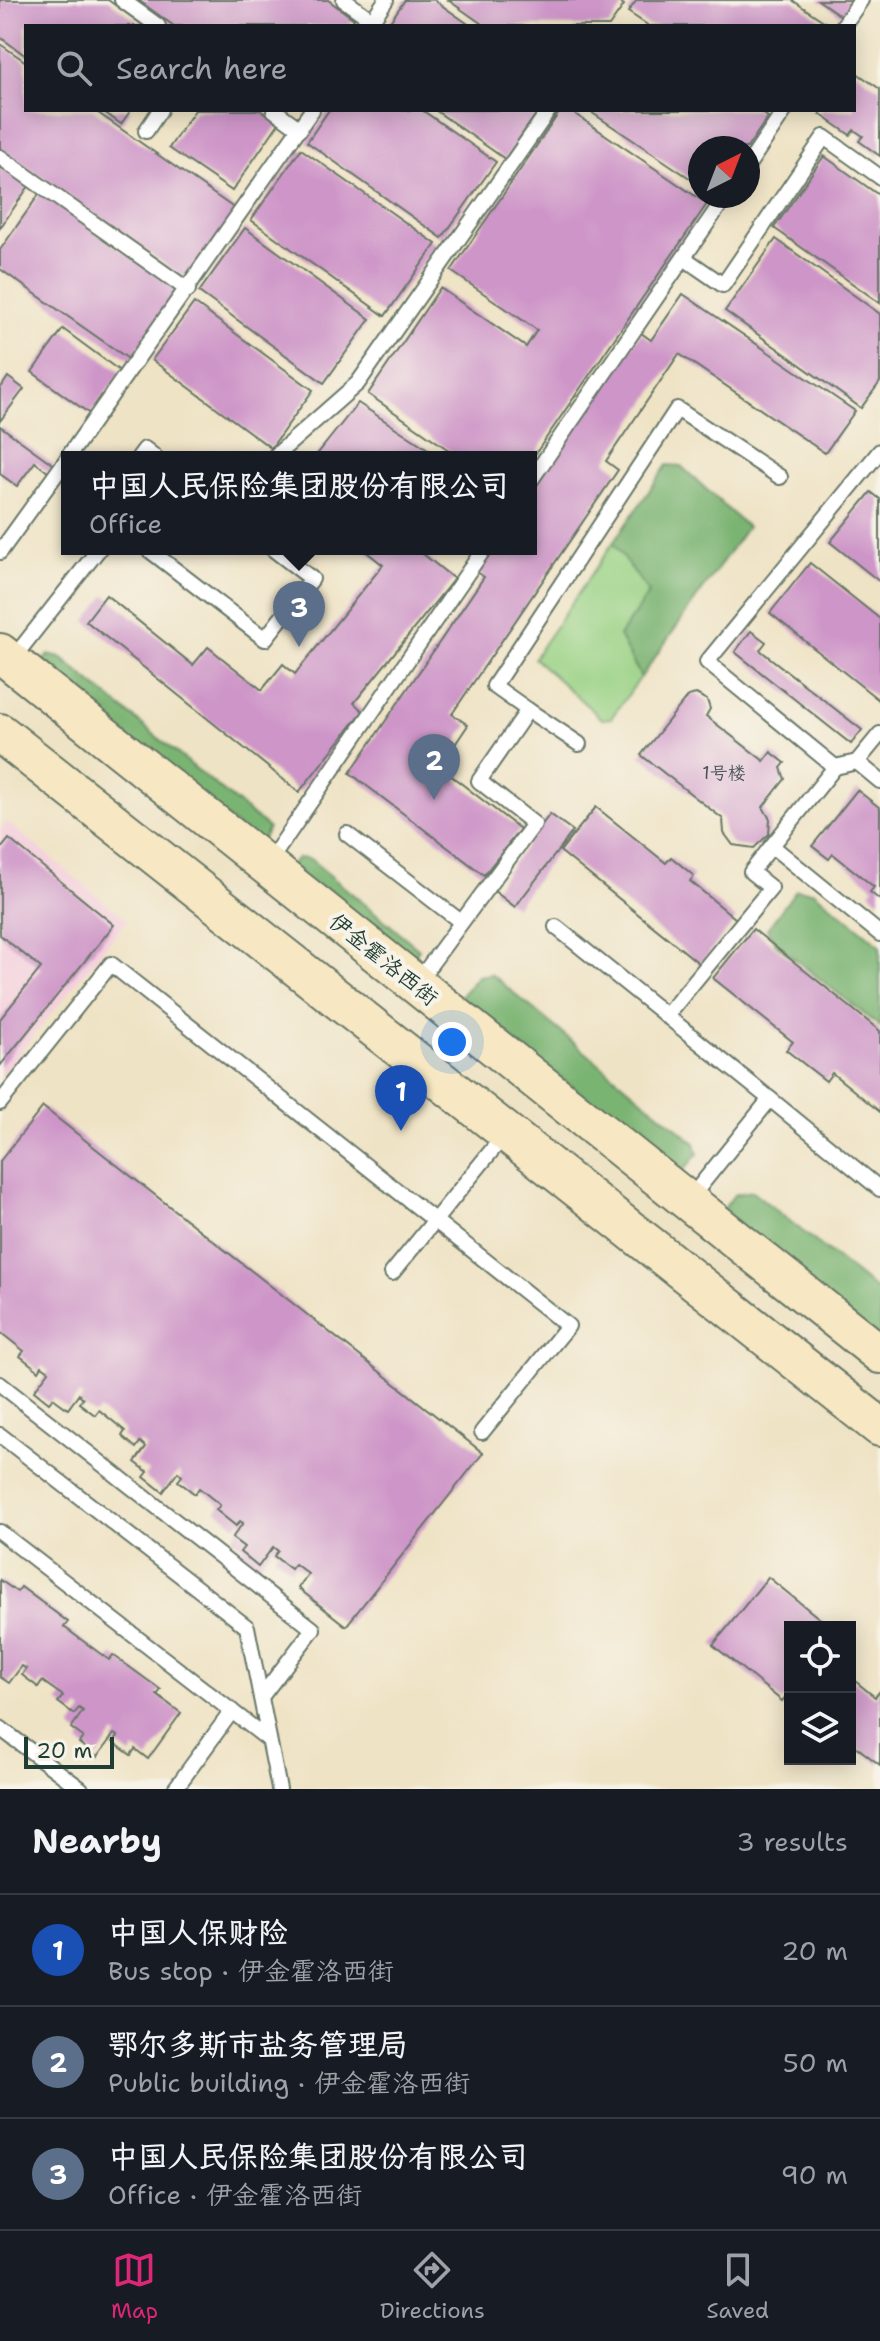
<!DOCTYPE html>
<meta charset="utf-8">
<style>
:root{--surface:#171b24;--page:#20242c;--text:#f1f3f6;--muted:#9ea1a6;--line:#363941;--accent:#db2777}
body{margin:0;font-family:"Shantell Sans","LXGW WenKai TC",sans-serif;background:var(--page);color:var(--text)}
.controls{position:absolute;right:24px;bottom:24px;display:grid;overflow:hidden;border-radius:0px;box-shadow:0 4px 20px #0003}
.controls button{width:72px;height:72px;display:grid;place-items:center;padding:0;border:0;border-bottom:2px solid var(--line);background:var(--surface);color:var(--text);font:40px sans-serif}
.compass{position:absolute;left:688px;top:136px;width:72px;height:72px;border-radius:50%;background:var(--surface);box-shadow:0 4px 20px #0003;rotate:42deg}
.scale{position:absolute;left:24px;bottom:20px;width:90px;box-sizing:border-box;padding-left:8px;border:4px solid #1f3d34;border-top:0;font-size:22px;line-height:28px;white-space:nowrap;color:#1f3d34;-webkit-text-stroke:6px #f7f3e8;paint-order:stroke}
.you{position:absolute;left:452px;top:1042px;width:28px;height:28px;margin:-20px;border:6px solid #fff;border-radius:50%;background:#1a73e8;box-shadow:0 0 0 12px #1a73e833}
.badge{display:grid;place-items:center;width:52px;height:52px;border-radius:50%;background:var(--accent);color:#fff;font-size:26px;font-weight:700}
.pin{position:absolute;translate:-50% -66px;filter:drop-shadow(0 2px 4px #0008)}
.pin::after{content:'';position:absolute;top:42px;width:28px;height:24px;background:inherit;clip-path:polygon(0 0,100% 0,50% 100%)}
.popup{position:absolute;left:61px;top:451px;width:476px;height:104px;box-sizing:border-box;display:grid;place-content:center;border-radius:0px;background:var(--surface);filter:drop-shadow(0 2px 6px #0005);font-size:26px;white-space:nowrap;color:var(--muted)}
.popup b{font-size:30px;color:var(--text)}
.popup::after{content:'';position:absolute;left:50%;top:100%;margin-left:-16px;border:16px solid transparent;border-top-color:var(--surface)}
.list{margin:0;padding:0;list-style:none}
h2{display:flex;justify-content:space-between;align-items:center;height:104px;margin:0;padding:0 32px;font-size:34px}
h2 small{font-size:26px;font-weight:400;color:var(--muted)}
.list li{display:grid;grid-template-columns:52px 1fr auto;gap:24px;align-items:center;box-sizing:border-box;height:112px;padding:0 32px;border-top:2px solid var(--line)}
.list b{display:block;font-size:30px;white-space:nowrap}
.list p{margin:0;font-size:26px;white-space:nowrap;color:var(--muted)}
.list em{font-size:26px;font-style:normal;color:var(--muted)}
.icon{flex:none;width:44px;height:44px;fill:none;stroke:currentColor;stroke-width:2;stroke-linecap:round;stroke-linejoin:round}
.map{position:relative;flex:none;width:880px;height:1789px;overflow:hidden}
.search{position:absolute;background:var(--surface);box-shadow:0 4px 20px #0003;left:24px;right:24px;top:24px;height:88px;display:flex;align-items:center;gap:20px;box-sizing:border-box;padding:0 28px;border-radius:0px;color:var(--muted);font-size:30px}
.sheet{height:440px;background:var(--surface)}
nav{display:flex;justify-content:space-around;align-items:center;box-sizing:border-box;height:112px;border-top:2px solid var(--line);background:var(--surface);font-size:22px;color:var(--muted)}
nav a{display:grid;justify-items:center;gap:4px}
nav .on{color:var(--accent)}
.map>svg:first-child{display:block}
.built{fill:#f4cfdd}
.green{fill:#99d284;stroke:#5c885c;stroke-width:2}
.forest{fill:#7ab472;stroke:#4c7853;stroke-width:2}
.building{fill:#ce95c8}
.lines{fill:none;stroke-linecap:round;stroke-linejoin:round}
.lane-casing{stroke:#687767;stroke-width:18}
.secondary-casing{stroke:#687767;stroke-width:42}
.lane{stroke:#fff;stroke-width:14}
.secondary{stroke:#f7e8c3;stroke-width:38}
.labels{text-anchor:middle;stroke-width:8;stroke-linejoin:round;paint-order:stroke}
.number-label{font-size:18px;fill:#4b5359}
.street-label{font-size:22px;fill:#1f3d34;stroke:#f7f3e8}
</style>
<div class="map">
<svg width="880" height="1789" viewBox="0 0 880 1789">
<rect width="100%" height="100%" fill="#f7f3e8"/>
<filter id="ink" filterUnits="userSpaceOnUse"><feTurbulence type="fractalNoise" baseFrequency=".0125" numOctaves="2"/><feDisplacementMap in="SourceGraphic" scale="16" xChannelSelector="R" yChannelSelector="G"/><feConvolveMatrix kernelMatrix="1 2 1 2 8 2 1 2 1" color-interpolation-filters="sRGB"/></filter>
<filter id="wash" filterUnits="userSpaceOnUse"><feTurbulence type="fractalNoise" baseFrequency=".006" numOctaves="4" result="noise"/><feDisplacementMap in="SourceGraphic" scale="32" xChannelSelector="R" yChannelSelector="G"/><feGaussianBlur stdDeviation="1.8" result="paint"/><feColorMatrix in="noise" values="0 0 0 0 0 0 0 0 0 0 0 0 0 0 0 0 0 1.4 0 .05"/><feComposite in="paint" operator="in"/></filter>
<g filter="url(#wash)">
<rect width="100%" height="100%" fill="#efe3c5"/>
<!-- built -->
<polygon class="built" points="7,822 127,920 0,1077 0,830"/>
<!-- green -->
<polygon class="green" points="613,543 649,593 619,636 641,677 611,718 602,719 534,658"/>
<!-- forest -->
<g class="forest">
<polygon points="667,465 681,466 747,527 641,677 619,636 649,593 613,543"/>
<polygon points="48,655 61,658 268,828 260,845 38,667"/>
<polygon points="298,858 310,859 419,949 410,962 288,868"/>
<polygon points="796,890 813,891 880,945 880,1027 776,944 767,929"/>
<polygon points="491,974 695,1143 698,1154 682,1172 458,999 478,976"/>
<polygon points="752,1191 880,1293 880,1343 722,1211 734,1195"/>
</g>
<g id="blocks">
<!-- building -->
<g class="building">
<polygon points="0,0 108,0 144,26 26,26 26,56 0,37"/>
<polygon points="138,0 328,0 354,19 349,26 174,26"/>
<polygon points="405,0 434,0 471,26 387,26"/>
<polygon points="448,0 617,0 624,5 609,26 485,26"/>
<polygon points="637,0 792,0 831,26 649,26 628,12"/>
<polygon points="818,0 852,0 841,16"/>
<polygon points="0,44 26,62 26,110 94,110 238,211 189,281 0,148"/>
<polygon points="854,71 880,89 880,156 859,141 863,136 854,130 850,135 820,114 823,110 854,110"/>
<polygon points="101,110 131,110 121,124"/>
<polygon points="195,110 260,110 279,123 232,191 169,148"/>
<polygon points="329,110 422,110 496,162 442,238 307,142"/>
<polygon points="435,110 539,110 505,159"/>
<polygon points="561,110 569,110 707,204 531,460 531,457 459,457 368,394 440,288 526,347 537,330 451,271"/>
<polygon points="588,110 757,110 768,117 747,148 700,148 700,185"/>
<polygon points="301,149 436,244 385,316 251,220"/>
<polygon points="824,156 880,196 880,303 774,228"/>
<polygon points="0,161 31,183 0,228"/>
<polygon points="40,193 178,290 130,360 0,269 0,250"/>
<polygon points="245,228 370,319 324,383 199,292"/>
<polygon points="776,239 880,314 880,382 861,408 725,311"/>
<polygon points="683,294 855,411 825,453 679,354 606,461 618,470 452,714 468,725 440,767 520,829 484,875 350,773 484,577 474,570 489,549 531,549 531,487 641,333 651,340"/>
<polygon points="194,303 313,390 271,448 152,360"/>
<polygon points="63,329 121,372 90,414 32,372"/>
<polygon points="8,377 24,389 0,421 0,389"/>
<polygon points="358,403 440,457 315,457"/>
<polygon points="0,426 54,465 49,473 35,462 17,486 0,474"/>
<polygon points="871,492 880,499 880,582 830,542"/>
<polygon points="363,549 417,549 454,579 354,703 363,711 299,792 86,621 106,595 193,665 208,647 262,690 283,664 295,674 383,565"/>
<polygon points="810,563 880,619 880,701 770,613"/>
<polygon points="751,631 766,642 760,650 862,730 851,744 735,652"/>
<polygon points="696,694 707,700 710,709 706,716 764,761 771,752 785,763 781,768 785,779 763,807 770,819 769,834 754,848 733,845 724,833 723,819 641,755 688,696"/>
<polygon points="857,790 880,808 880,900 870,892 874,887 833,854 829,859 812,846"/>
<polygon points="596,807 666,863 671,857 694,876 690,881 736,919 700,964 560,851"/>
<polygon points="550,814 573,831 515,907 493,890"/>
<polygon points="9,839 114,925 0,1066 0,1019 41,968 0,935 0,850"/>
<polygon points="753,929 880,1031 880,1112 832,1073 826,1081 786,1050 793,1042 713,978"/>
<polygon points="43,1107 483,1453 346,1626 298,1588 308,1574 295,1564 291,1569 274,1556 278,1551 273,1547 258,1567 240,1552 244,1547 232,1538 243,1523 240,1521 236,1526 216,1510 220,1505 199,1488 195,1494 178,1481 182,1476 178,1472 163,1492 144,1477 148,1472 135,1462 146,1447 140,1442 136,1448 122,1436 125,1431 99,1410 95,1415 79,1403 83,1398 79,1394 68,1409 53,1398 49,1403 34,1391 49,1371 42,1366 39,1371 20,1356 24,1351 0,1332 0,1161"/>
<polygon points="768,1577 830,1627 790,1627 790,1692 782,1701 713,1645"/>
<polygon points="0,1580 17,1592 21,1587 68,1622 64,1627 109,1660 113,1655 161,1690 157,1695 181,1713 148,1759 135,1749 131,1755 113,1742 118,1736 114,1734 97,1757 79,1743 83,1737 71,1728 83,1711 79,1708 74,1714 58,1702 63,1696 42,1681 38,1687 22,1675 26,1669 22,1666 9,1683 0,1677"/>
<polygon points="850,1677 875,1697 880,1691 880,1765 850,1742"/>
</g>
</g>
</g>
<g filter="url(#ink)">
<use href="#blocks" fill-opacity="0" stroke="#687767" stroke-width="2"/>
<g class="lines">
<defs>
<g id="lane">
<polyline points="122,0 158,26"/>
<polyline points="344,0 372,20"/>
<polyline points="368,26 386,0"/>
<polyline points="843,26 861,0"/>
<polyline points="274,110 300,129"/>
<polyline points="146,131 160,110"/>
<polyline points="0,157 188,290"/>
<polyline points="748,165 785,110"/>
<polyline points="684,258 723,285 824,137 880,177"/>
<polyline points="68,457 312,110"/>
<polyline points="139,457 145,449 155,457"/>
<polyline points="274,457 358,383 549,110"/>
<polyline points="531,480 726,196"/>
<polyline points="148,549 265,639 312,579 273,549"/>
<polyline points="0,552 67,459"/>
<polyline points="11,661 99,549"/>
<polyline points="528,710 579,744"/>
<polyline points="857,762 880,781"/>
<polyline points="835,767 857,762 880,734"/>
<polyline points="347,834 461,922"/>
<polyline points="772,846 880,934"/>
<polyline points="267,865 484,549"/>
<polyline points="556,927 770,1099 688,1201"/>
<polyline points="416,984 534,824 479,781 528,710 494,686 677,409 780,477"/>
<polyline points="666,1016 771,888 751,872 835,767 707,662 880,451"/>
<polyline points="770,1099 880,1189"/>
<polyline points="0,1103 111,964 568,1326 482,1432"/>
<polyline points="392,1273 506,1133"/>
<polyline points="0,1384 313,1629 261,1697"/>
<polyline points="0,1435 247,1627 279,1789"/>
<polyline points="0,1532 269,1740"/>
<polyline points="0,1728 81,1789"/>
<polyline points="175,1789 232,1711"/>
</g>
<g id="secondary">
<polyline points="0,653 880,1354"/>
<polyline points="0,733 880,1427"/>
</g>
</defs>
<!-- lane casing -->
<use href="#lane" class="lane-casing"/>
<!-- secondary casing -->
<use href="#secondary" class="secondary-casing"/>
<!-- lane -->
<use href="#lane" class="lane"/>
<!-- secondary -->
<use href="#secondary" class="secondary"/>
</g>
</g>
<g class="labels">
<!-- number labels -->
<g class="number-label">
<text x="724" y="779">1号楼</text>
</g>
<!-- street labels -->
<g class="street-label">
<text transform="translate(384 959) rotate(39)" y="8">伊金霍洛西街</text>
</g>
</g>
</svg>
<div class="controls">
<button><svg class="icon" aria-label="locate" viewBox="0 0 24 24"><circle cx="12" cy="12" r="6"/><path d="M12 2v4M12 18v4M2 12h4M18 12h4"/></svg></button>
<button><svg class="icon" aria-label="layers" viewBox="0 0 24 24"><path d="M12 4l9 5-9 5-9-5zM3 14l9 5 9-5"/></svg></button>
</div>
<svg class="compass" viewBox="-18 -18 36 36"><path d="M0-13l5 13h-10z" fill="#e53935"/><path d="M0 13l5-13h-10z" fill="#9ea1a6"/></svg>
<div class="scale">20 m</div>
<div class="you"></div>
<div class="pin badge" style="left:401px;top:1131px;background:#1a4fb4">1</div>
<div class="pin badge" style="left:434px;top:800px;background:#5c6f8a">2</div>
<div class="pin badge" style="left:299px;top:647px;background:#5c6f8a">3</div>
<div class="popup"><b>中国人民保险集团股份有限公司</b>Office</div>
<div class="search"><svg class="icon" aria-label="search" viewBox="0 0 24 24"><circle cx="10" cy="10" r="6"/><path d="M15 15l6 6"/></svg>Search here</div>
</div>
<section class="sheet">
<h2>Nearby<small>3 results</small></h2>
<ul class="list">
<li><span class="badge" style="background:#1a4fb4">1</span><div><b>中国人保财险</b><p>Bus stop · 伊金霍洛西街</p></div><em>20 m</em></li>
<li><span class="badge" style="background:#5c6f8a">2</span><div><b>鄂尔多斯市盐务管理局</b><p>Public building · 伊金霍洛西街</p></div><em>50 m</em></li>
<li><span class="badge" style="background:#5c6f8a">3</span><div><b>中国人民保险集团股份有限公司</b><p>Office · 伊金霍洛西街</p></div><em>90 m</em></li>
</ul>
</section>
<nav>
<a class="on"><svg class="icon" aria-label="map" viewBox="0 0 24 24"><path d="M3 6l6-2 6 2 6-2v14l-6 2-6-2-6 2zM9 4v14M15 6v14"/></svg>Map</a>
<a><svg class="icon" aria-label="directions" viewBox="0 0 24 24"><path d="M12 3l9 9-9 9-9-9zM9 14v-3h6M13 9l2 2-2 2"/></svg>Directions</a>
<a><svg class="icon" aria-label="saved" viewBox="0 0 24 24"><path d="M7 4h10v16l-5-4-5 4z"/></svg>Saved</a>
</nav>
